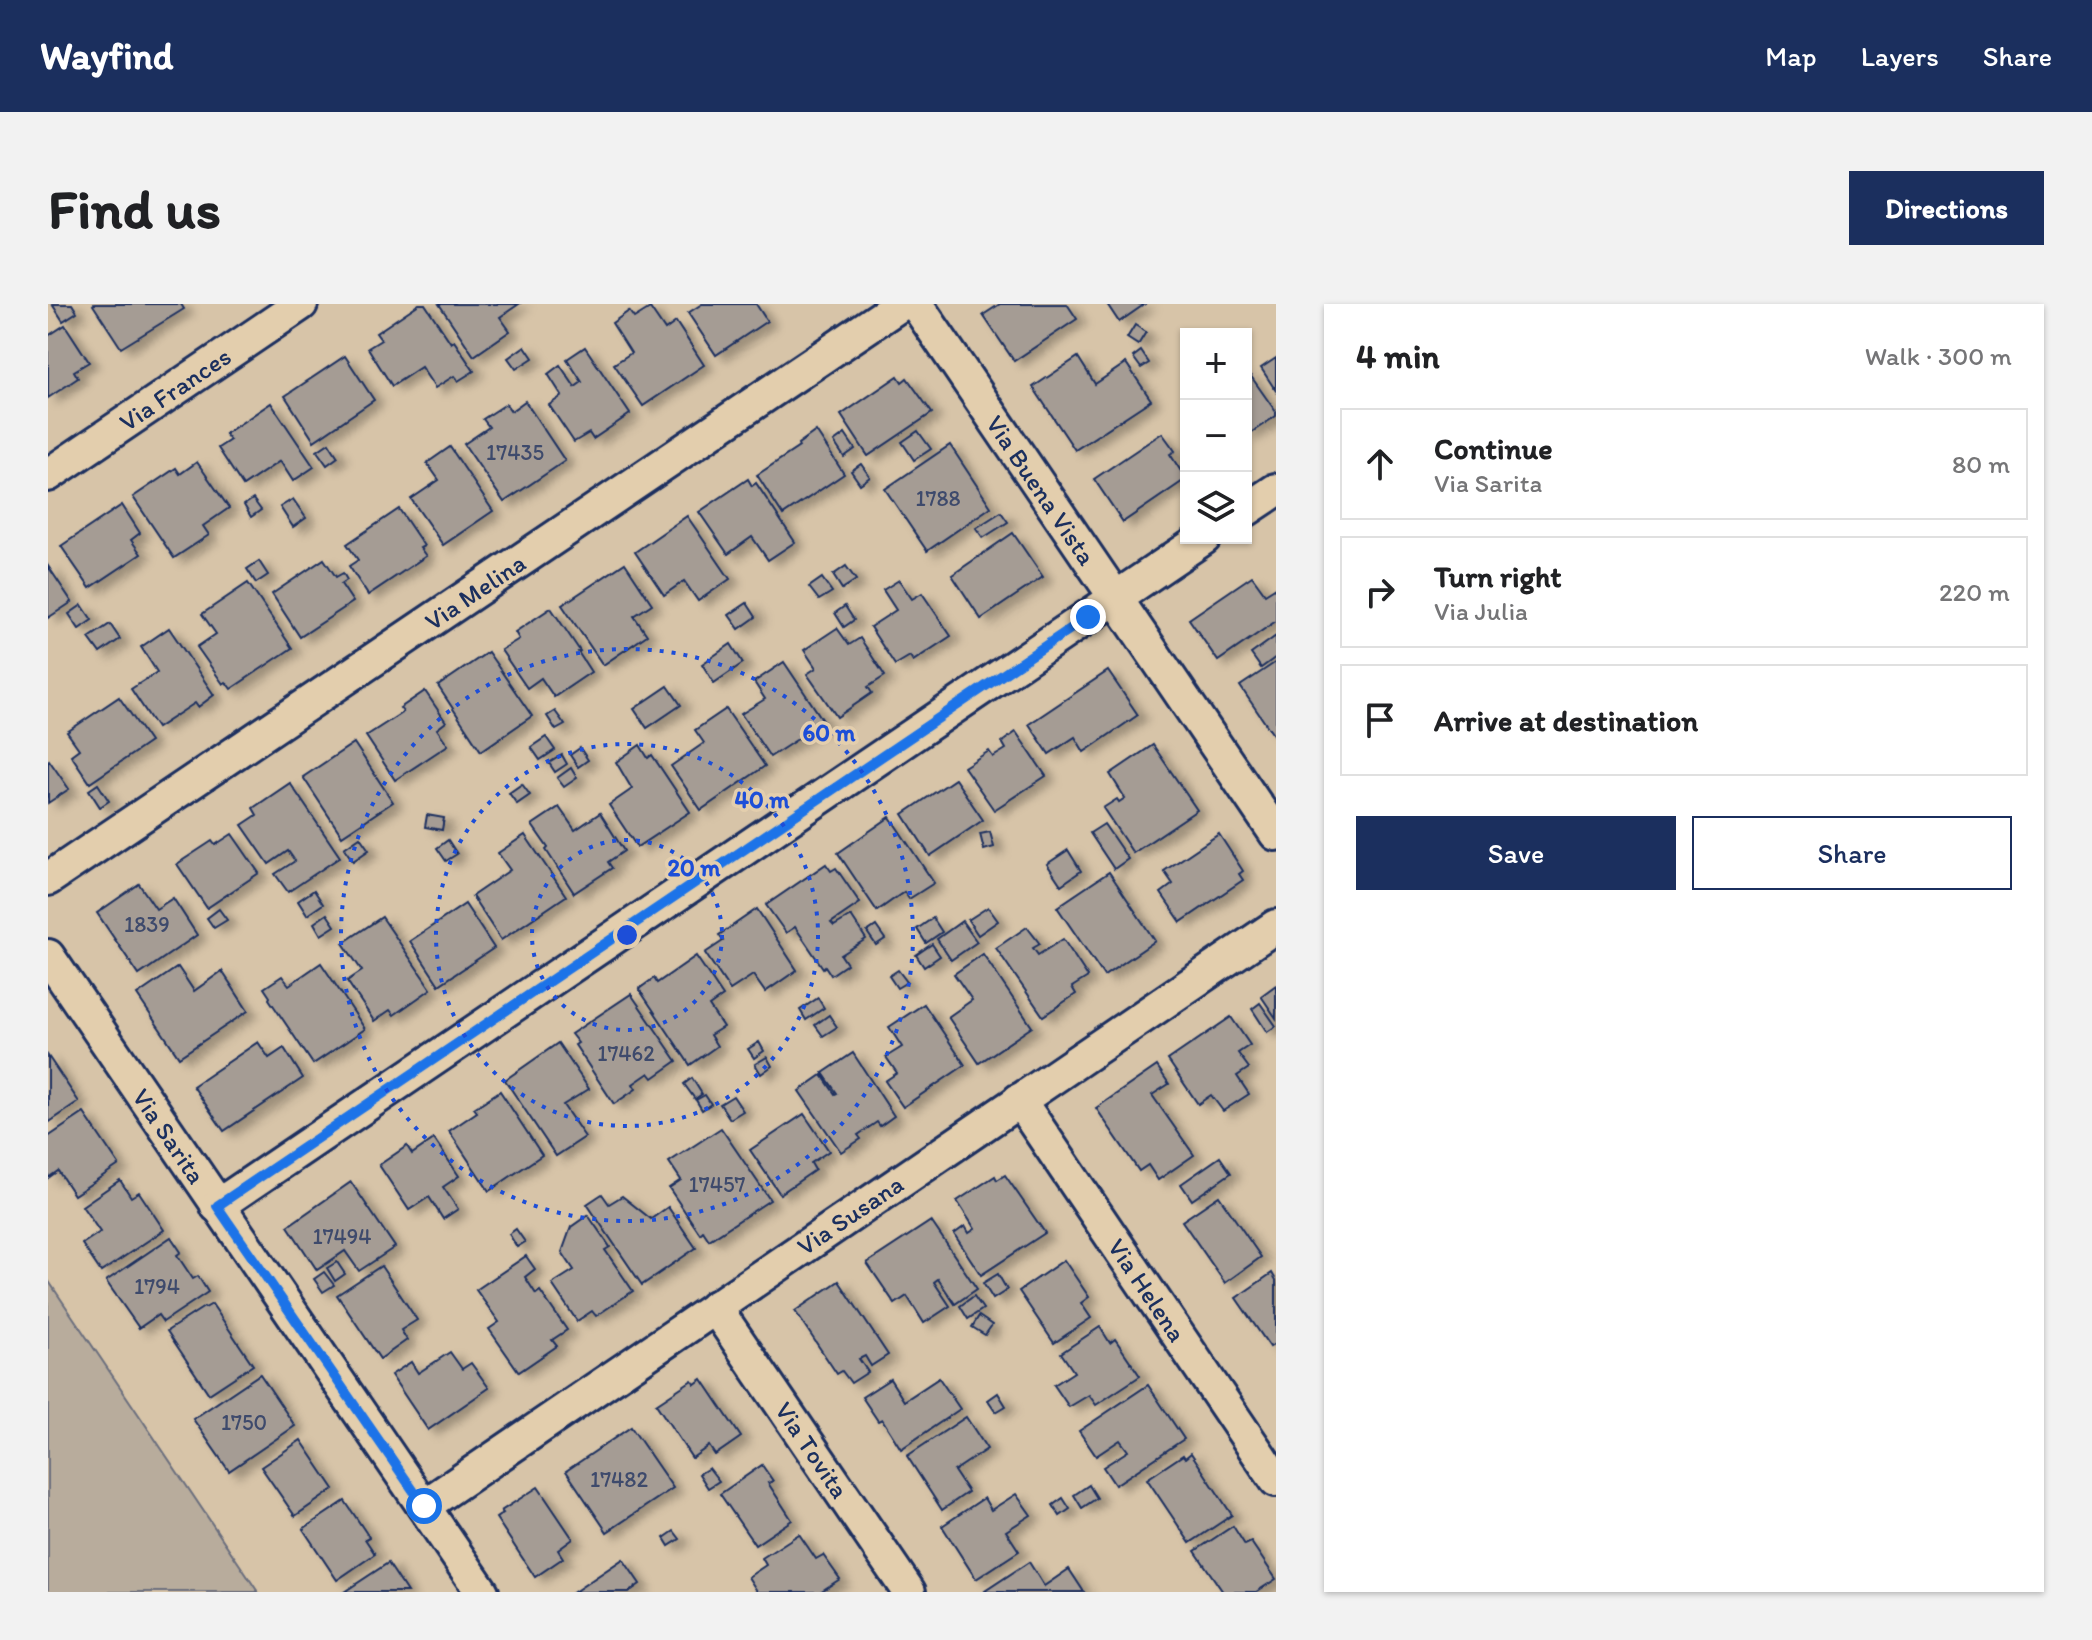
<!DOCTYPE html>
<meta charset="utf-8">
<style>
:root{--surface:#fff;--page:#f2f2f2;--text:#202124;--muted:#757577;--line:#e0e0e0;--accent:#1b2f5e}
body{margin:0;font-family:Itim,sans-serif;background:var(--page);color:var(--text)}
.controls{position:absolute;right:24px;top:24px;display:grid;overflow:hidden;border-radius:0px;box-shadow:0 2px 6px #0004}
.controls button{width:72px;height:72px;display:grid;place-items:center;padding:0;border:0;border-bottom:2px solid var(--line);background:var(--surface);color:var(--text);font:40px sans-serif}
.stop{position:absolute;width:24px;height:24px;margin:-18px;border:6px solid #1a73e8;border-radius:50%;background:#fff}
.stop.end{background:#1a73e8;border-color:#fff;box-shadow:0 2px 8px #0008}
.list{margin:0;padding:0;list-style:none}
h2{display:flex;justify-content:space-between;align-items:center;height:104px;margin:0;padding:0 32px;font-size:34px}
h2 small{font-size:26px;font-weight:400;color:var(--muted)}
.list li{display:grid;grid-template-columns:52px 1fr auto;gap:24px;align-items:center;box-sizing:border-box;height:112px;margin:0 16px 16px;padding:0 16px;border:2px solid var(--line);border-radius:0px}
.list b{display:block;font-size:30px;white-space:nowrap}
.list p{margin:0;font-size:26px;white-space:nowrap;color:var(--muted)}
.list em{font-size:26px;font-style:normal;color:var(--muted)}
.actions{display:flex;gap:16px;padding:24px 32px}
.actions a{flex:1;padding:18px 0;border:2px solid var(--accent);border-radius:0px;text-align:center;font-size:28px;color:var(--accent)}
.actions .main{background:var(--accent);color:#fff}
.icon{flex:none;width:44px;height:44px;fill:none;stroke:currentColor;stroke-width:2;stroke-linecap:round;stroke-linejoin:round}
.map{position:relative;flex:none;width:1228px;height:1288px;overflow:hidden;border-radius:0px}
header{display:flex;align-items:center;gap:48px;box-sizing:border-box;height:112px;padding:0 40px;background:var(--accent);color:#fff}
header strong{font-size:38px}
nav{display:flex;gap:44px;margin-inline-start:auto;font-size:28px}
.intro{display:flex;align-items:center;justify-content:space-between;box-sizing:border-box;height:192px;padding:0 48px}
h1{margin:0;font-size:56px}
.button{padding:20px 36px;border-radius:0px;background:var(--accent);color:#fff;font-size:28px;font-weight:700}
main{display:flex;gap:48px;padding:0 48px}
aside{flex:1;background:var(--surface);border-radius:0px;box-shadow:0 2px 6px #0004}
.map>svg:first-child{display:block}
.green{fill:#b8ac9c;stroke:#6a6e7d;stroke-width:2}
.building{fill:#a59c94;stroke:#1b2f5e;stroke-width:2;filter:url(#shadow)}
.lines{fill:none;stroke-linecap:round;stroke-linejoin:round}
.minor-casing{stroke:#1b2f5e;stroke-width:38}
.minor{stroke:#e3cead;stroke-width:32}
.route{stroke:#1a73e8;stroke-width:10}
.ring{fill:none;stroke:#1d4ed8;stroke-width:4;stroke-dasharray:4 8}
.labels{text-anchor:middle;stroke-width:7;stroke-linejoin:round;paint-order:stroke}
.number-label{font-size:22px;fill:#3e4a6c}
.street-label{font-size:26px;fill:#1b2f5e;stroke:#e3cead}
.centre{fill:#1d4ed8;stroke:#e3cead;stroke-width:4}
.ring-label{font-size:24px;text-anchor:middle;font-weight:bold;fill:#1d4ed8;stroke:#e3cead;stroke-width:7;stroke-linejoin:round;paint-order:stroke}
</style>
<header>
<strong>Wayfind</strong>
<nav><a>Map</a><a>Layers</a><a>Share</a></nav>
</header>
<div class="intro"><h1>Find us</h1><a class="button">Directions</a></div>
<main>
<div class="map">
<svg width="1228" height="1288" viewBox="0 0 1228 1288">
<defs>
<filter id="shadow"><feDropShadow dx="9" dy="5" stdDeviation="4" flood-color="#0004"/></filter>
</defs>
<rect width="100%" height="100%" fill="#d7c4a8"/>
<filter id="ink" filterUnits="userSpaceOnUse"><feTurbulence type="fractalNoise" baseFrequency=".0125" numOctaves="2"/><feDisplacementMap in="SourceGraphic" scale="16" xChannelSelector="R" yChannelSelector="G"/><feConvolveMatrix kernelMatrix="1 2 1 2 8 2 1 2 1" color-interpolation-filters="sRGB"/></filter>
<g filter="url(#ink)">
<!-- green -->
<polygon class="green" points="0,976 210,1288 0,1288"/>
<!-- building -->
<g class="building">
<polygon points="4,0 24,0 29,8 15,17"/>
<polygon points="46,0 133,0 136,5 73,44 45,1"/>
<polygon points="371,0 377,0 403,39 406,37 426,67 410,77 406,72 387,84 373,63 344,82 320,44 333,36 328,29"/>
<polygon points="391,0 471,0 452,13 462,27 426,52"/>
<polygon points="654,0 708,0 719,17 668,51 640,9"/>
<polygon points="952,0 1019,0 1029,15 966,57 935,11"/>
<polygon points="1059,0 1097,0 1071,18"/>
<polygon points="602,4 617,26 628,18 656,61 595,102 566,60 583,49 564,19 581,7 586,14"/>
<polygon points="17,21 41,58 26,67 30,74 0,94 0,32"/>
<polygon points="1087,21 1098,28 1090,41 1079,34"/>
<polygon points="477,42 485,54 468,65 460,54"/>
<polygon points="537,43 582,110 545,135 541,129 526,138 501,101 514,92 500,70 512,61 527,83 534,78 519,55"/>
<polygon points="1093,47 1101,59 1093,64 1085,53"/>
<polygon points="297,52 326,96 266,137 237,92"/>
<polygon points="1030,53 1047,80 1078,59 1103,96 1027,146 985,83"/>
<polygon points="1228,54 1228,87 1213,64"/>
<polygon points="1200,68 1228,108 1228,112 1198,132 1198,70"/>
<polygon points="850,72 854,78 859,74 884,109 820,152 793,111"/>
<polygon points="477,97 517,157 456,198 416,140 441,123 435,115 458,100 463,107"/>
<polygon points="223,99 266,163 245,177 232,157 195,182 170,144 182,136 177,130"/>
<polygon points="768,127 796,170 735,211 709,171 751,143 750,140"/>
<polygon points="870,127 883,145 866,156 854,138"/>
<polygon points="1114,129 1127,147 1122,150 1138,175 1075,218 1046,175"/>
<polygon points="797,130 807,145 796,153 786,138"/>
<polygon points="281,139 290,153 279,161 269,147"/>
<polygon points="902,141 943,203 879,247 837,185"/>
<polygon points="402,143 445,207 395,241 363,195 391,176 379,159"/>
<polygon points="149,158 181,204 155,222 161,231 126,254 85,193 128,164 132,170"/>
<polygon points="813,160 822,173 812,180 803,167"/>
<polygon points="700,175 704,182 708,179 747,238 720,256 704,233 680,250 651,208"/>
<polygon points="205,195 213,206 203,213 196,201"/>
<polygon points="245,195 258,214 245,223 232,203"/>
<polygon points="74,201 92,229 83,236 93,250 42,284 13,242"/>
<polygon points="351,205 376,242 372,244 378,252 320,291 301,262 310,256 299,240"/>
<polygon points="953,208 960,218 935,234 928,224"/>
<polygon points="639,212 682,275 650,297 636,277 616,291 587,248"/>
<polygon points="965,229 995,273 933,315 904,271"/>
<polygon points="276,255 288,273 295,269 299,276 293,280 305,298 252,333 224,290"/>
<polygon points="211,257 220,271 208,279 199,265"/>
<polygon points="577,259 604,300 586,312 599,331 555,361 514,301"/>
<polygon points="0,262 24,298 0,314"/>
<polygon points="798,262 808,276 794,285 785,271"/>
<polygon points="1204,272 1217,290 1228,283 1228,317 1170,357 1141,315"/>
<polygon points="774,274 784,288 771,296 761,283"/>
<polygon points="851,276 864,295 874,289 903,332 865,357 862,352 847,361 822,323 848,306 835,286"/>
<polygon points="200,279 244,344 183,385 178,378 175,380 149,343 168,330 154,310"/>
<polygon points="699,299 708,313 691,325 681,311"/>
<polygon points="34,301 44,316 31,325 21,310"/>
<polygon points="797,302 806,316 796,323 787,309"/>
<polygon points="503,304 532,347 530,348 543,368 506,393 493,374 479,384 453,346 471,335 467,328"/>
<polygon points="62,320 72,335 52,349 41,334"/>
<polygon points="121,324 166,391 150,403 147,399 109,424 83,385 109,368 93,343"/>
<polygon points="789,324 801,341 812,334 837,372 820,383 824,389 789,413 759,370 768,364 756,346"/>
<polygon points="1228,332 1228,353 1213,364 1203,350"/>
<polygon points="683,340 695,359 666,379 654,360"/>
<polygon points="440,348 484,412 433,447 390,382"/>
<polygon points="736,358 776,418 722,453 693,410 717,395 706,378"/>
<polygon points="1228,358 1228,435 1192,382"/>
<polygon points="1060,367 1090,411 1036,448 1027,433 1001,450 981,420"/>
<polygon points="620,382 633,401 599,424 586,405"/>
<polygon points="377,387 398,418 389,425 400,441 347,476 318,432 355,408 352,404"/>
<polygon points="71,393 102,438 42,479 23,451 31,445 19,428"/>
<polygon points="678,405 717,462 653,506 623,462 656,439 647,426"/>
<polygon points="507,407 517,421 508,426 499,412"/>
<polygon points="968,428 998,472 946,506 916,463 941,447 945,453 958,445 954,438"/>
<polygon points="498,433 507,446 492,456 483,443"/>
<polygon points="306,439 345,498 294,532 255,473"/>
<polygon points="592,441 600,454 604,451 642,508 589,543 561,501 584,485 568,458"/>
<polygon points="1105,441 1149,506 1085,549 1055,504 1069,495 1071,498 1077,494 1062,470"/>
<polygon points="532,444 540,456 530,463 522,451"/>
<polygon points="514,451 519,460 507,468 501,459"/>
<polygon points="1,456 21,485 0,499 0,457"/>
<polygon points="523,464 529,474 516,483 509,474"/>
<polygon points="907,475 935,516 882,552 855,510"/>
<polygon points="242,479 292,553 240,588 227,570 247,557 240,547 221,560 194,521 209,511 205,504"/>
<polygon points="50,480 61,497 52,503 41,486"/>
<polygon points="474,480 482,491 469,500 461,489"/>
<polygon points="511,503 527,526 552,509 576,547 560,558 564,564 526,589 498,546 500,544 484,521"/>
<polygon points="379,511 396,514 394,526 377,523"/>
<polygon points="842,513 886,579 861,595 856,588 829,607 790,549"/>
<polygon points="1056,520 1080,555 1066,565 1042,529"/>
<polygon points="942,528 946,543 936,546 932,530"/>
<polygon points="184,530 211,569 159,604 129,560 164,537 167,541"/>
<polygon points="1171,530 1195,567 1191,570 1195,576 1133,618 1113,589 1125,580 1116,567"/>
<polygon points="477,531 518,592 453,636 424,592 462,566 450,549"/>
<polygon points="312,533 321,546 305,557 296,544"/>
<polygon points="400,536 409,550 398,557 389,544"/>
<polygon points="1020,546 1033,567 1013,581 999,560"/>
<polygon points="778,560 783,567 788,564 812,599 783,619 786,622 803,612 818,635 793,651 799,660 783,671 777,662 775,664 747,623 738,629 718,601"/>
<polygon points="1061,568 1107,637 1056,672 1009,603"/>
<polygon points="91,580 108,605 125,594 149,631 91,671 49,609"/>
<polygon points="266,586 275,600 259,611 250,597"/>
<polygon points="417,600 446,644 391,681 362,637"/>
<polygon points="940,603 950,617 930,631 920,616"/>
<polygon points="171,605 179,616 166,624 159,614"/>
<polygon points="709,605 749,666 717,688 705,671 682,686 657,649 675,637 671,631"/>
<polygon points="279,610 287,622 273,631 266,619"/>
<polygon points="334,613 383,685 346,711 342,706 326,717 299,677 314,667 295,639"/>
<polygon points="885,614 894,628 878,639 869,625"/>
<polygon points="914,617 929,638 903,656 889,635"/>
<polygon points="828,622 837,635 828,641 819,628"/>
<polygon points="979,623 992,640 985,644 990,651 1015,635 1040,673 1024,683 1028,690 995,712 948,644"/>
<polygon points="884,640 892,652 876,663 868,651"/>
<polygon points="935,650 984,723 931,759 900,713 924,696 906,670"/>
<polygon points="648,652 675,692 661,702 675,723 662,731 669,742 642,761 591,685 606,674 609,679"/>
<polygon points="273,659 317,725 265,760 221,695 222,693 216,684 234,672 241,681"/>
<polygon points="130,663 146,687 174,667 200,707 131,753 89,691"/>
<polygon points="850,666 859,678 849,684 841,672"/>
<polygon points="1228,681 1228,714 1213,692"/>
<polygon points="583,690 629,757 605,774 601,769 585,780 588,785 566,800 527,741 530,739 523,730"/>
<polygon points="770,694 776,704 758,716 752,706"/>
<polygon points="1212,699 1228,722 1219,728 1204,705"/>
<polygon points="876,700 917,761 855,803 837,777 849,769 838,753 854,743 841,723"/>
<polygon points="781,711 789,723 775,732 767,721"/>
<polygon points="1183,713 1202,741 1190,749 1201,764 1189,772 1201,790 1175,807 1163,791 1150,800 1120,756"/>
<polygon points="210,738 221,754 236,744 255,774 176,827 145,782"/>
<polygon points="711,738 716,747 706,754 700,745"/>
<polygon points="510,739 541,785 515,801 537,833 508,852 457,776"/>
<polygon points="805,749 846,812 832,822 829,818 810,831 813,835 793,848 751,787 774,771 787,790 789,789 775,769"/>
<polygon points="0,752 31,798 0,819"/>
<polygon points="719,753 724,762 713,770 707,760"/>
<polygon points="1109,762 1121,780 1104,791 1146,851 1110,876 1100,861 1091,867 1048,804"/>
<polygon points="644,774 654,790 647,795 636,780"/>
<polygon points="452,787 494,851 441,887 401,827 429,808 426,804"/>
<polygon points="657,791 663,800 654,806 648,796"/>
<polygon points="685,792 695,807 682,815 672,800"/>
<polygon points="36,809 71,861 26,891 10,867 0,874 0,833"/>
<polygon points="756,810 781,847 763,859 767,866 732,890 702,846"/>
<polygon points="673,824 722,896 661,936 655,927 652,930 621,884 633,876 621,858"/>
<polygon points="386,835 411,872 395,883 410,905 395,915 381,893 361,906 331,861 359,842 364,850"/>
<polygon points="1172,853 1183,869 1144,896 1133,880"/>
<polygon points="957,871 997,929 933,971 906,930 917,922 921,929 927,925 909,897 947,872 949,876"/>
<polygon points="72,876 83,893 91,888 116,926 53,968 34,940 52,928 34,902"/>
<polygon points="303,878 347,943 311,967 297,947 269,966 240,922"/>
<polygon points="554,890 561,900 574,892 603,915 620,903 648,944 594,981 539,900"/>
<polygon points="1171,892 1213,953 1177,979 1134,917"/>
<polygon points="540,911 562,943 557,946 585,987 548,1012 544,1007 529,1017 504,980 526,966 514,948 523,923"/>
<polygon points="883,917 929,985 907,1000 890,975 886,978 902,1002 876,1019 859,992 847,1000 819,959"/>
<polygon points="468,925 477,938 469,943 461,930"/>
<polygon points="123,933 133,948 129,951 145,975 150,972 160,988 115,1018 110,1011 91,1024 58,977"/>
<polygon points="478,952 487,965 477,973 488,990 492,987 519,1026 504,1036 509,1042 471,1068 441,1025 451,1018 428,986"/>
<polygon points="1016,956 1041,993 1033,999 1043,1014 1006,1039 971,987"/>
<polygon points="289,958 297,970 287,977 279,964"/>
<polygon points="333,962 369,1016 353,1026 359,1036 332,1055 289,991"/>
<polygon points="276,968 286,981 275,988 266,975"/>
<polygon points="1224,969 1228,976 1228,1039 1222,1043 1188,994"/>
<polygon points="950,970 959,986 945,995 935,979"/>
<polygon points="791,977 840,1051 823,1062 817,1052 811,1055 820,1068 803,1079 794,1067 789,1070 747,1007"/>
<polygon points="926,992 935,1005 920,1015 912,1002"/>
<polygon points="164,1000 205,1061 161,1090 119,1027 156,1003 157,1004"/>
<polygon points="931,1012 944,1021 937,1031 924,1023"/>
<polygon points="1052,1023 1062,1039 1067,1035 1092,1072 1048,1101 1041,1091 1021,1103 1006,1081 1026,1068 1013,1049"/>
<polygon points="402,1048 414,1065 423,1059 441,1084 380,1126 343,1071 363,1058 370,1069"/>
<polygon points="212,1070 247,1122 181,1167 145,1115"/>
<polygon points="891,1074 912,1105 853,1145 834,1115 830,1117 814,1093 842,1075 856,1097"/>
<polygon points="654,1075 693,1133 667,1151 661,1142 644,1154 608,1100 644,1076 647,1080"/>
<polygon points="1100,1081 1136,1135 1067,1181 1055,1163 1080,1147 1072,1136 1048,1152 1031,1127"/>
<polygon points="950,1089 958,1102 948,1108 940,1096"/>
<polygon points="918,1113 939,1145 906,1167 920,1188 894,1206 859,1152"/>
<polygon points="583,1123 625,1184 559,1228 518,1167"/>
<polygon points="253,1136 286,1185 247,1212 213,1163"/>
<polygon points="1143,1149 1184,1211 1142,1239 1099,1175 1135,1151 1137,1154"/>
<polygon points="714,1161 725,1177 720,1179 744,1216 707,1241 672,1190"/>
<polygon points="661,1164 671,1177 660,1184 651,1170"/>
<polygon points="1041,1181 1049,1194 1034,1204 1026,1191"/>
<polygon points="490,1183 525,1235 510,1246 515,1254 487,1273 448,1214 455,1209 453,1207"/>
<polygon points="968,1190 983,1211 958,1227 971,1247 928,1275 894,1222 936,1194 943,1206"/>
<polygon points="1015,1194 1022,1205 1012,1212 1005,1201"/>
<polygon points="297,1197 321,1233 317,1235 327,1250 289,1276 255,1225"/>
<polygon points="1185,1222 1197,1241 1203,1238 1228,1275 1208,1288 1175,1288 1147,1247"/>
<polygon points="626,1227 632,1235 621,1242 616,1234"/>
<polygon points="751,1230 768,1255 775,1251 792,1275 772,1288 707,1288 709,1287 700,1273 718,1261 714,1254"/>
<polygon points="575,1255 592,1280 581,1288 526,1288"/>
<polygon points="981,1258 996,1282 1021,1265 1036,1288 938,1288 937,1287"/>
<polygon points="340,1259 359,1288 296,1288"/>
</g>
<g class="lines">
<defs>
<g id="minor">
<polyline points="868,0 1228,530"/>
<polyline points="0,171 253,0"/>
<polyline points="1198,206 1228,186"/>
<polyline points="0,575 853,0"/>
<polyline points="0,652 434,1288"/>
<polyline points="971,796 1228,1176"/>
<polyline points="169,902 1156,234"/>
<polyline points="667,1003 861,1288"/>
<polyline points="376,1202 1228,622"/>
</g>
</defs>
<!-- minor casing -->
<use href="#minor" class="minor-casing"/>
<!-- minor -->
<use href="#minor" class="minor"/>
</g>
</g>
<g class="lines" filter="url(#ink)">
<!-- route -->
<polyline class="route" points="376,1202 169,902 1040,313"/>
</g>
<!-- distance rings -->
<g class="ring">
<circle cx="579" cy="631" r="95"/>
<circle cx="579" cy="631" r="191"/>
<circle cx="579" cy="631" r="286"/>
</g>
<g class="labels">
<!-- number labels -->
<g class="number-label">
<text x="467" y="156">17435</text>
<text x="890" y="202">1788</text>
<text x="99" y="628">1839</text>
<text x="578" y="757">17462</text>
<text x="669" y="888">17457</text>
<text x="294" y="940">17494</text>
<text x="109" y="990">1794</text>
<text x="196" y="1126">1750</text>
<text x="571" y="1183">17482</text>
</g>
<!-- street labels -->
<g class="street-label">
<text transform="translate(127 85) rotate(-34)" y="9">Via Frances</text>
<text transform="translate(993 186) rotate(56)" y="9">Via Buena Vista</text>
<text transform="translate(427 288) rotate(-34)" y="9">Via Melina</text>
<text transform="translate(121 832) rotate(56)" y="9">Via Sarita</text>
<text transform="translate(802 911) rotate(-34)" y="9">Via Susana</text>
<text transform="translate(1099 986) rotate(56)" y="9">Via Helena</text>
<text transform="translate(764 1146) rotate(56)" y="9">Via Tovita</text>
</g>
</g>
<circle cx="579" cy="631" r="12" class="centre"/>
<g class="ring-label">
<text x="781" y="437">60 m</text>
<text x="714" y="504">40 m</text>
<text x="646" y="572">20 m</text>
</g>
</svg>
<div class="controls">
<button>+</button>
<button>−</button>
<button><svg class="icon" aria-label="layers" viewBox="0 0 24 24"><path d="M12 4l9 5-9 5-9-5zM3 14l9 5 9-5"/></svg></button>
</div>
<div class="stop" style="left:376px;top:1202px"></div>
<div class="stop end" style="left:1040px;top:313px"></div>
</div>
<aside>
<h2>4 min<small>Walk · 300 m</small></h2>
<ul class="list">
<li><svg class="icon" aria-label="ahead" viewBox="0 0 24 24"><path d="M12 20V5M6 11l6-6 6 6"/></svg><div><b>Continue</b><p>Via Sarita</p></div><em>80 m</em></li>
<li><svg class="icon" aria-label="right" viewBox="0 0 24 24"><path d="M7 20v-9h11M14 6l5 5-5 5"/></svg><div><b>Turn right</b><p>Via Julia</p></div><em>220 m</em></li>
<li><svg class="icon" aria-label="arrive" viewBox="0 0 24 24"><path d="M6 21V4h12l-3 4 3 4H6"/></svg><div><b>Arrive at destination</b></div></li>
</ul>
<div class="actions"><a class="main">Save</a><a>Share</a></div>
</aside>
</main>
